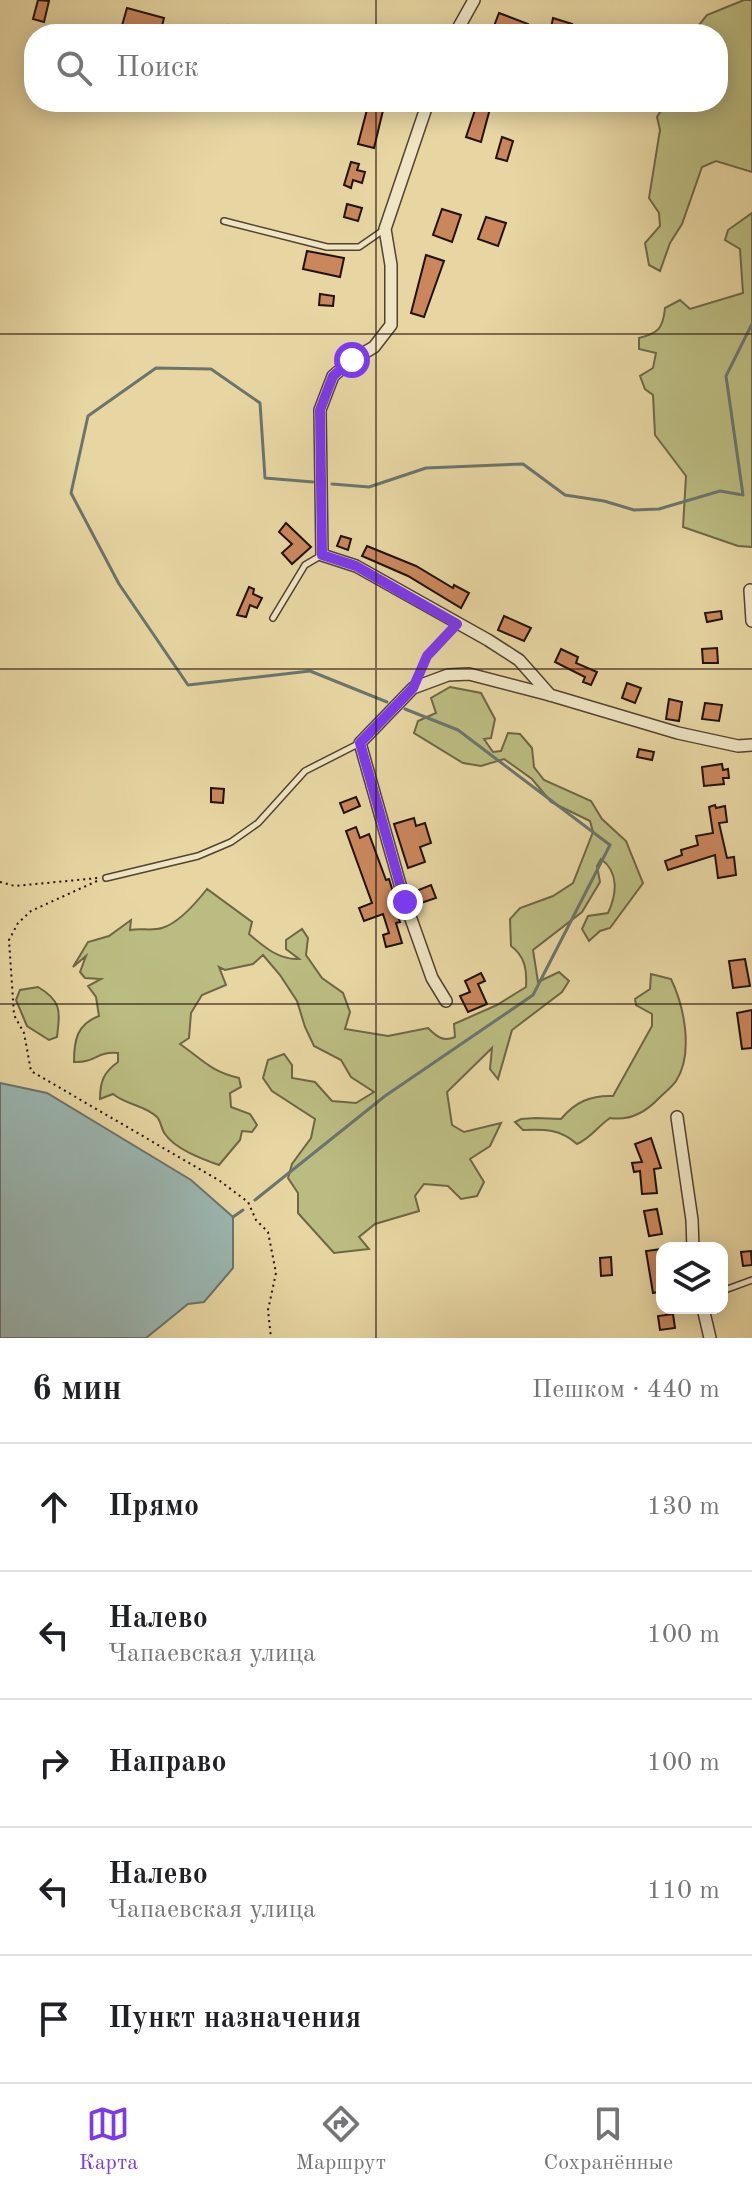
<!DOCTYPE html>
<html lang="ru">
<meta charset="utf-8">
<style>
:root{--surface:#fff;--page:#f6f6f6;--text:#202124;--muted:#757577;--line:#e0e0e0;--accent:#7c3aed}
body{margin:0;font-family:"Old Standard TT",serif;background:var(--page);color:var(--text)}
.controls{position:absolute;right:24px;bottom:24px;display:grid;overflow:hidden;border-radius:16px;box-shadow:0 4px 20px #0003}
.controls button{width:72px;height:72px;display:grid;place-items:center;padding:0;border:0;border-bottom:2px solid var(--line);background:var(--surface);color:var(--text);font:40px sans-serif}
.stop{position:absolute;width:24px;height:24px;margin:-18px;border:6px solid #7c3aed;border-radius:50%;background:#fff}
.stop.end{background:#7c3aed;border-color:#fff;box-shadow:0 2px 8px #0008}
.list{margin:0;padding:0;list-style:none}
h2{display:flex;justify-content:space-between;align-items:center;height:104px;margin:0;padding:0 32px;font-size:34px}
h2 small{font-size:26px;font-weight:400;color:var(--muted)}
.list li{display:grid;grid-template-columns:52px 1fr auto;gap:24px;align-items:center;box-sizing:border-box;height:128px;padding:0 32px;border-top:2px solid var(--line)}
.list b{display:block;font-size:30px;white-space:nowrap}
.list p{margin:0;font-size:26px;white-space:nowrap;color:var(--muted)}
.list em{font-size:26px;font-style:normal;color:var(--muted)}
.icon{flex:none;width:44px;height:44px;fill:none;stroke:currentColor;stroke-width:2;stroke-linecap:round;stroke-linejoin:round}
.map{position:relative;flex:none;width:752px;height:1338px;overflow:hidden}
.search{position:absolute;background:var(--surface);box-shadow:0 4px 20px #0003;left:24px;right:24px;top:24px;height:88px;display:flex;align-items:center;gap:20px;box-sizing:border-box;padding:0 28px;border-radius:32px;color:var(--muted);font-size:30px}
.sheet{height:744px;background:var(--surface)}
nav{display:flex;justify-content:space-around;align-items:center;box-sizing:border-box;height:112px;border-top:2px solid var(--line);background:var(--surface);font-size:22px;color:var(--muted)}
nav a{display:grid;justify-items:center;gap:4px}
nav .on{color:var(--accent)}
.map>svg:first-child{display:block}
.green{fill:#bbbc81;stroke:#6e6646;stroke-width:2}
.water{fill:#9bb6b1;stroke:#6b746e;stroke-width:2}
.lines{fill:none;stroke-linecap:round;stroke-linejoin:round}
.stream{stroke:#6b746e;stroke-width:3}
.building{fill:#ca875c;stroke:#22110a;stroke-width:2}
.lane-casing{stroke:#534230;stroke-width:8}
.street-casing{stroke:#534230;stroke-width:14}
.path{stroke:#22110a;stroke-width:2;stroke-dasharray:2 4;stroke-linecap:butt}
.lane{stroke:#efe4c3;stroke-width:5}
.street{stroke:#efe4c3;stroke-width:11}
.route{stroke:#7c3aed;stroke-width:10}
.grid{fill:none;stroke:#22110a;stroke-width:2;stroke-opacity:0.55}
</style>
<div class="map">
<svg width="752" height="1338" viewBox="0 0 752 1338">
<rect width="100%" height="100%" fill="#e7d6a2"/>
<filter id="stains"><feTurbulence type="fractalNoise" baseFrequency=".0025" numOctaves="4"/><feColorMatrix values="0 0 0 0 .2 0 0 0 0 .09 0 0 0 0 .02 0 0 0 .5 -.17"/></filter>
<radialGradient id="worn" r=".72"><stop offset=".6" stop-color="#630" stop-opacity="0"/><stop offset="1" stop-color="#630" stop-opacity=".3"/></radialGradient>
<!-- green -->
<g class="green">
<polygon points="744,0 752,0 752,172 716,161 702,167 682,224 670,243 660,271 649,265 645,243 660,226 659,213 649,198 660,130 657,117 666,102 718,102 718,34 692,34 707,15"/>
<path d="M752,213V547L738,546L683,527L686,476L655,435L653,395L645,389L640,376L653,368L656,353L639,349V338C659,333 663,328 665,308L680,300L690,309L743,293L740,249L725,240L728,230Z"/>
<path d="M450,687L481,693L495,719L491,738L484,739L493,752L501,751L508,733L520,734L532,748L534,767L544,780L591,801L602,819L626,841L643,883L610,928L600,931L589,941L582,929L588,916L608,913C617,894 619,872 601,859L597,866L600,882L582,912L533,950L538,982L559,972L569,981L562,992L512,1030L498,1079L490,1069L492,1048L447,1092L452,1125L464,1132L501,1123L490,1146L470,1159L484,1182L477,1196L461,1199L448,1186L424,1184L415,1196L419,1211L375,1224L359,1237L369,1249L334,1253L298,1213V1193L288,1178L292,1164L311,1138L315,1119L272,1091L263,1078L268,1060L284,1054L292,1065V1078L315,1082L332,1101L356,1103L374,1092L351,1077L341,1060L314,1046L305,1027L297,1001L280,975L263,955L253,964L225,970L219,967L226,985L202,995L191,1013L189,1038L180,1044C203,1060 210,1071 239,1078L241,1087L230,1093L231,1107L250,1114L257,1125L252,1132L242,1131L240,1140L219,1165C202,1159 175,1149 165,1134C161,1129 161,1121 157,1117C145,1105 126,1105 113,1094L100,1099C100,1081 104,1072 118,1062V1053C96,1051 96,1063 74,1062C74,1040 77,1024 99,1016L96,997L88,986L101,979L85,978L80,972L86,956L73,967L88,942L109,936L131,920L130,930C140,928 153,931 162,928C179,923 196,903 207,889L252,922L249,934C264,947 279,960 299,959L286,949V940L302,929L308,938L306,955L322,978L343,993L350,1012L345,1029L388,1036L428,1028C437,1037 443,1042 455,1037L454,1024L497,1005L526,987C527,970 525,956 511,946L510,919L520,908L553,896L573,883L593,832L590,821L551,802L532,779L504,759L481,766L463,763L414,733L418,721L436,713L431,698Z"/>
<path d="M651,974L671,979C684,1006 694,1053 676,1081C672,1087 664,1093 659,1098C645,1113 629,1121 610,1118C597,1127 591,1138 577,1144C560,1129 545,1129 523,1130L515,1122L521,1119L536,1118L561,1119C575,1102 591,1095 613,1096L652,1026V1014L636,1005L635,999L650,989Z"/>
<path d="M38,987C62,1001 60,1011 57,1037L49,1040L27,1026L16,1000L20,990Z"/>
</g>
<!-- water -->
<polygon class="water" points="0,1083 47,1093 191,1180 233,1217 233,1268 204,1302 188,1304 146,1338 0,1338"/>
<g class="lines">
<!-- stream -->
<g class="stream">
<polyline points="313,482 265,478 260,403 211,369 156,368 88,416 71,493 119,584 188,685 310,671 387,702"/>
<polyline points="332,484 369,487 426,468 523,464 565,495 604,501 634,510 659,509 720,491 743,495 726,376 752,324"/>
<polyline points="255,1200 385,1096 533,995 610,845 458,730 405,709"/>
<polyline points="233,1217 243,1210"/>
</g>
</g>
<!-- building -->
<g class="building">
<polygon points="38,0 49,1 44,22 33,19"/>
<polygon points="127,8 164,18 160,34 123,34 124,30 121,29"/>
<polygon points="499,13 528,24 524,34 491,34"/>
<polygon points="553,18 572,24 569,33 551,28"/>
<polygon points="228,25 250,31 250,34 226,34"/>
<polygon points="369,102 385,102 374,148 358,144"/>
<polygon points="455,102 482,102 491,105 481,142 466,137 475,110"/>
<polygon points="502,137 513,141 507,161 496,158"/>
<polygon points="351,162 359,164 357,170 365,172 362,183 353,180 351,188 344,185"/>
<polygon points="347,204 362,208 358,221 344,217"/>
<polygon points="442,209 461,215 452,242 433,235"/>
<polygon points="486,217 506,223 498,246 478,239"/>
<polygon points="307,251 344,258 340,277 303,269"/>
<polygon points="426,255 444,261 424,317 411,313"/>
<polygon points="320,294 334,296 333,306 319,305"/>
<polygon points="286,523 311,547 292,564 282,553 292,544 279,532"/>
<polygon points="341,536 351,539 348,550 337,546"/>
<polygon points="367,546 416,566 453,588 454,585 469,593 461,608 408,576 362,556"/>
<polygon points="249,587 254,589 253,594 262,598 257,608 250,605 246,617 237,615"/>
<polygon points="721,611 722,619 707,622 705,613"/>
<polygon points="504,616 531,628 524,641 498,630"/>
<polygon points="717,648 718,663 703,663 702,649"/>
<polygon points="561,649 578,657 576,663 597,672 591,685 583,682 585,677 555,662"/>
<polygon points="627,683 641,688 635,703 622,698"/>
<polygon points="669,699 682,702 679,721 666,719"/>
<polygon points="705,703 722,705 719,721 702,719"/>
<polygon points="639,749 654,752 652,760 637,757"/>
<polygon points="722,764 723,770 728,769 729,778 723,778 724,784 704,786 702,767"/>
<polygon points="211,788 224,789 223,803 211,802"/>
<polygon points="356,797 360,806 344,813 340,803"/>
<polygon points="715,805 716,808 725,806 727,822 719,823 727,858 734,857 736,875 718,878 715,855 668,870 665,861 682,855 681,850 698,845 696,836 713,833 709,807"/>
<polygon points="414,818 416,826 425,823 431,843 420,847 425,862 408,868 394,824"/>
<polygon points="356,827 360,838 369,834 386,880 389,879 398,908 395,909 400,922 396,923 402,943 386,947 383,935 389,933 383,914 364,921 359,908 372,903 346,831"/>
<polygon points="431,885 436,898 421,903 416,891"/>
<polygon points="745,959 750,986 733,988 729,961"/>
<polygon points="481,973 485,981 478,984 487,1004 468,1012 460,996 470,992 465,981"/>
<polygon points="752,1010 752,1048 742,1049 737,1013"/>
<polygon points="651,1138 661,1168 654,1169 657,1193 642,1194 640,1171 634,1172 632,1163 642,1162 635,1144"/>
<polygon points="657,1209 662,1234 649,1236 644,1211"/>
<polygon points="662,1249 662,1291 653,1293 646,1251"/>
<polygon points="751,1251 752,1265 743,1266 741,1252"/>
<polygon points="611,1257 612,1275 601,1276 600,1258"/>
<polygon points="673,1314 675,1328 660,1330 658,1316"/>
</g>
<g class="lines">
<defs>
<g id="lane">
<polyline points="224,221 327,247 359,247 385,229"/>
<polyline points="273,618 305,565 322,555"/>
<polyline points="415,684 427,656 457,625"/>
<polyline points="106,878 198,856 231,842 258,823 305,771 360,743"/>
<polyline points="722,1291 752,1280"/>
</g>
<g id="street">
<polyline points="455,34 474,0"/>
<polyline points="428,102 385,229 391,265 391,325 374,347 352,360 333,376 320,410 322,555 356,566 488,640 519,660 550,695 678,733 738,746 752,745"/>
<polyline points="750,590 752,621"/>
<polyline points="446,1001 432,978 405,902 360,743 413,688 448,675 469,674 550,695"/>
<polyline points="677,1117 692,1220 693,1248"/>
<polyline points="703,1308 710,1338"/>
</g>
</defs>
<!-- lane casing -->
<use href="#lane" class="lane-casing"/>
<!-- street casing -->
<use href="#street" class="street-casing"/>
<!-- path -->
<g class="path">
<polyline points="97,881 31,911 18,923 9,940 14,1015 24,1033 31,1071 220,1181 248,1202 256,1220 268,1232 276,1273 268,1310 271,1338"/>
<polyline points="0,882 15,886 98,878"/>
</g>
<!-- lane -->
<use href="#lane" class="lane"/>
<!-- street -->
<use href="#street" class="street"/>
</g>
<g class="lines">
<!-- route -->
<polyline class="route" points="352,360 333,376 320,410 322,555 356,566 457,624 427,656 413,688 360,743 405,902"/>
</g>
<!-- grid -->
<path class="grid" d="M376,0V34M376,102V1338M0,334H752M0,669H752M0,1004H752"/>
<rect width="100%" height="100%" filter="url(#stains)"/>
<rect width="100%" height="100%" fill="url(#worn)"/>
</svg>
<div class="controls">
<button><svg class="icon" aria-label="layers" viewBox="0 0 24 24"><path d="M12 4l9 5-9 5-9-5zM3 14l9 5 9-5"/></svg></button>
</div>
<div class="stop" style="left:352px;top:360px"></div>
<div class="stop end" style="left:405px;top:902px"></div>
<div class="search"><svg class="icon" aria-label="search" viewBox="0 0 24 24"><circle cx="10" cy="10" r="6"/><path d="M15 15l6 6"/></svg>Поиск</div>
</div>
<section class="sheet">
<h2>6 мин<small>Пешком · 440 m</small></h2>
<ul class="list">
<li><svg class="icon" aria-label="ahead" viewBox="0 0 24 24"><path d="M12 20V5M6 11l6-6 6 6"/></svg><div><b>Прямо</b></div><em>130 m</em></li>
<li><svg class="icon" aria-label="left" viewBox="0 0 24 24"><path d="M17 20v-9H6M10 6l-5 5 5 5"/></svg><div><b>Налево</b><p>Чапаевская улица</p></div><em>100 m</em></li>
<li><svg class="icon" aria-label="right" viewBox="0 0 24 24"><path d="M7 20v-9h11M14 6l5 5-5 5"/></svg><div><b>Направо</b></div><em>100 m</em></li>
<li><svg class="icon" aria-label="left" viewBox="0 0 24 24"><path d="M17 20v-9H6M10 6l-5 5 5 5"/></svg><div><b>Налево</b><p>Чапаевская улица</p></div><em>110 m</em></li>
<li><svg class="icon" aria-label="arrive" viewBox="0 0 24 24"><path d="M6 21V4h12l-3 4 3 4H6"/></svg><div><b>Пункт назначения</b></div></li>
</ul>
</section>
<nav>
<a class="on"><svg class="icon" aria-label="map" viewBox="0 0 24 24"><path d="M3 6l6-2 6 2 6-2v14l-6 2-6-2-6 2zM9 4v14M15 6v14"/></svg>Карта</a>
<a><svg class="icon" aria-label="directions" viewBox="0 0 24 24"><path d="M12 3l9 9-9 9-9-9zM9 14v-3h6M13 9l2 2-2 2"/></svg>Маршрут</a>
<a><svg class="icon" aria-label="saved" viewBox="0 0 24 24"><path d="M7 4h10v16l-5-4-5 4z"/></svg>Сохранённые</a>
</nav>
